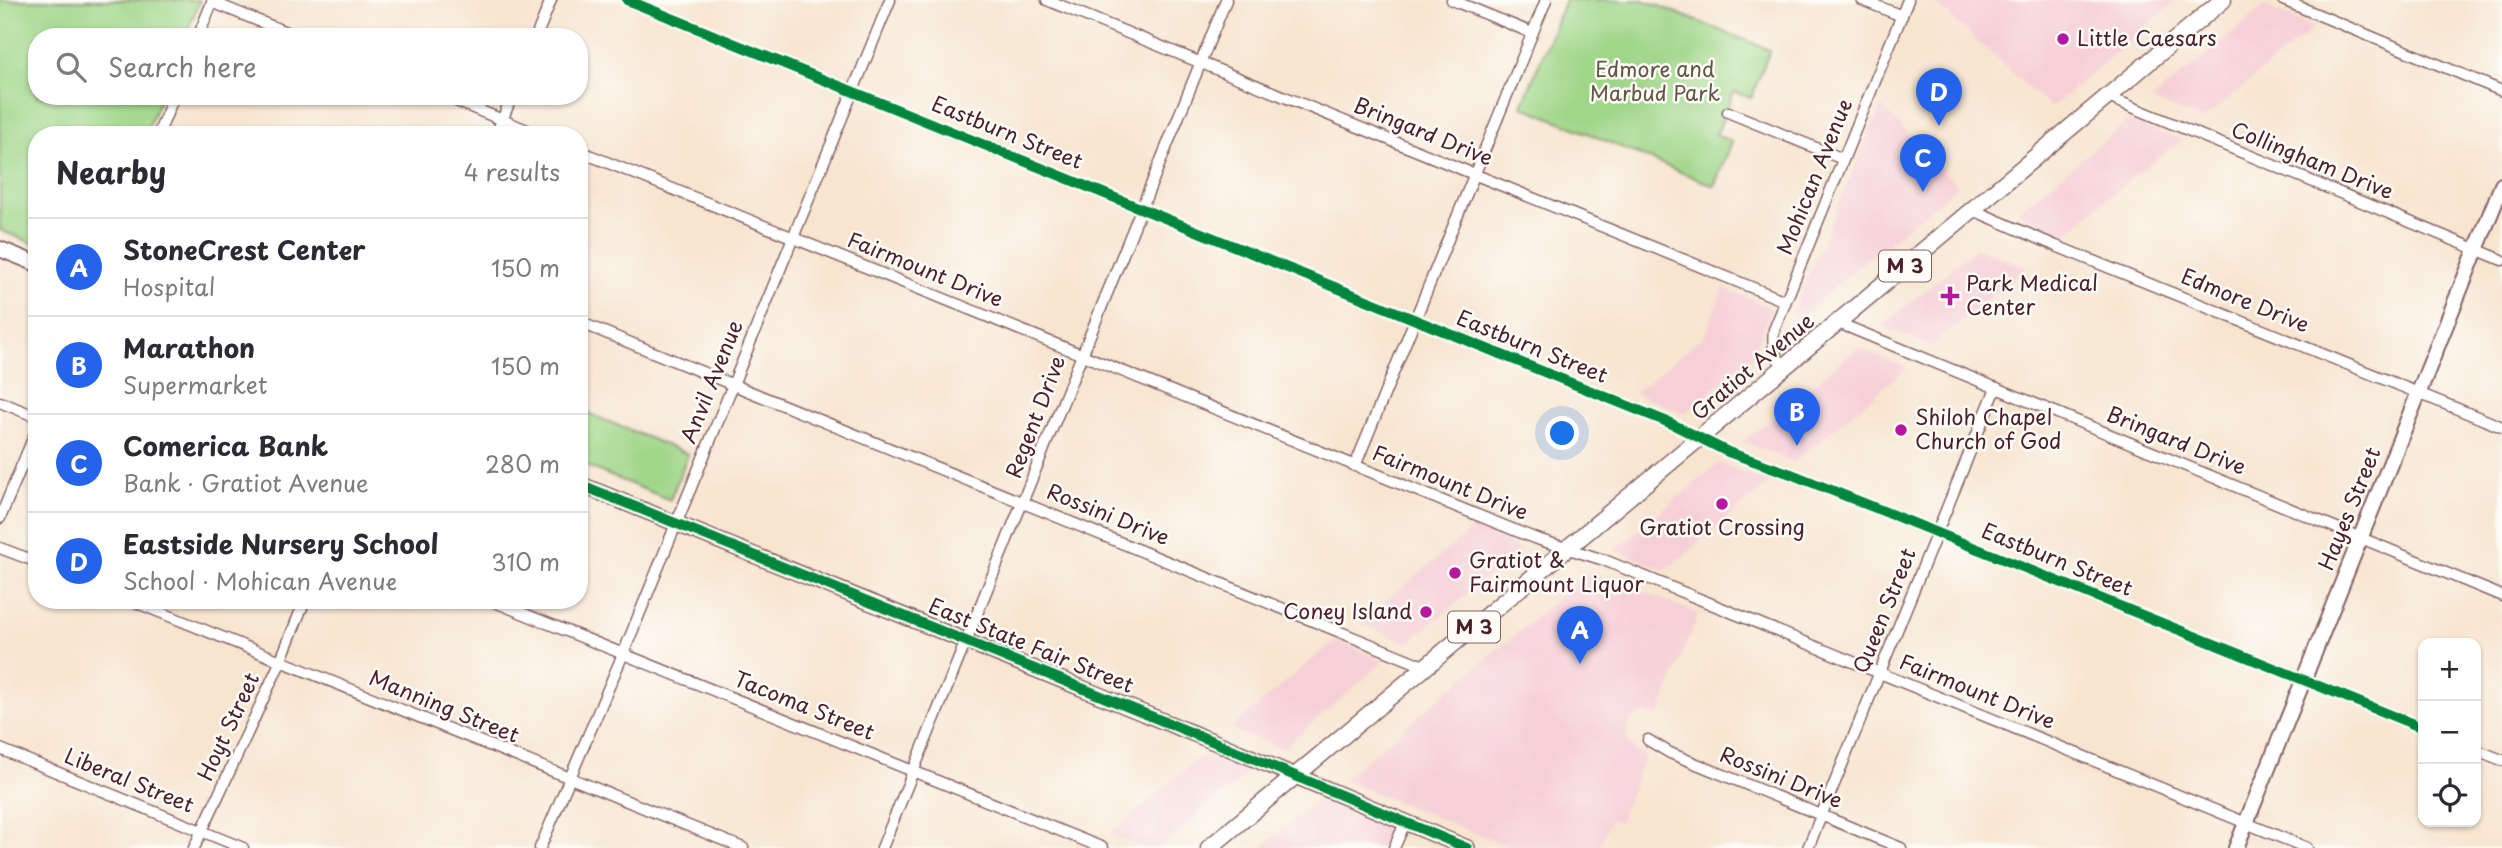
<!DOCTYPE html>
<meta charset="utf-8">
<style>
:root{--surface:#fff;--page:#f7f7f7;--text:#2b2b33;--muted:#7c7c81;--line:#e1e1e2;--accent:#2563eb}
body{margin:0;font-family:"Playpen Sans",sans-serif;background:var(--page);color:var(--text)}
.controls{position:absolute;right:21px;bottom:21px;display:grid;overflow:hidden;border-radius:14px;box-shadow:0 2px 5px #0004}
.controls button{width:63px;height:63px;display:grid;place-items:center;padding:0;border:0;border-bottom:2px solid var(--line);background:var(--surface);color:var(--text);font:35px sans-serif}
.you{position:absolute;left:1563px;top:434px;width:24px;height:24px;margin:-18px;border:5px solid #fff;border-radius:50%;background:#1a73e8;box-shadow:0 0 0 10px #1a73e833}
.badge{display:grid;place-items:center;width:46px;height:46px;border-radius:50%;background:var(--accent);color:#fff;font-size:23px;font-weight:700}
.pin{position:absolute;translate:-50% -58px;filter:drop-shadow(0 2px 4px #0008)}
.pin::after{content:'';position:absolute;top:37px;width:24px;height:21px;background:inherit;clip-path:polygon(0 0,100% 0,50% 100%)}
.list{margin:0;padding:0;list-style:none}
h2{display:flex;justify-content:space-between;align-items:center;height:91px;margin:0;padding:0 28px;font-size:30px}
h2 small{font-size:23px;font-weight:400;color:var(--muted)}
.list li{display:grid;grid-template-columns:46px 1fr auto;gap:21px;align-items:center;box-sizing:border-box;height:98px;padding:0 28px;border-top:2px solid var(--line)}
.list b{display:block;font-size:26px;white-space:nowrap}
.list p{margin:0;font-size:23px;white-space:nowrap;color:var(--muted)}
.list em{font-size:23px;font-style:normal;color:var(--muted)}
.icon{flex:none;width:38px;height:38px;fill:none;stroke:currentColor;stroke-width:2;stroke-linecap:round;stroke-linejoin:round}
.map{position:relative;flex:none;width:2502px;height:848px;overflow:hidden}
.search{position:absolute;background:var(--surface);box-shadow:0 2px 5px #0004;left:28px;top:28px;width:560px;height:77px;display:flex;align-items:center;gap:18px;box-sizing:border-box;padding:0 24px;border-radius:28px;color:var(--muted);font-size:26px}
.panel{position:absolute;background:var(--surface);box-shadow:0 2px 5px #0004;left:28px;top:126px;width:560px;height:483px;border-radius:28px}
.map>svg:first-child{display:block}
.built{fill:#f6cfd7}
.green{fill:#9fd688;stroke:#747a5a;stroke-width:2}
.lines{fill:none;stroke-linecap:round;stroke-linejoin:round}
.street-casing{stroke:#876465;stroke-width:13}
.secondary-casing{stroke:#876465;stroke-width:18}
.primary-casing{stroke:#876465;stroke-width:19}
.street{stroke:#fff;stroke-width:10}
.secondary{stroke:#fff;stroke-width:14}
.primary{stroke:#fff;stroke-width:16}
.cycleway-casing{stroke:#fdfcf7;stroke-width:15}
.cycleway{stroke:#00873e;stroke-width:10}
.poi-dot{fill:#b5179e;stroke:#fdfcf7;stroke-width:2.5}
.labels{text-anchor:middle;stroke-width:5;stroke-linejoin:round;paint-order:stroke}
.shield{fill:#fdfcf7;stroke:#806168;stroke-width:2}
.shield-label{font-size:19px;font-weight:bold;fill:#4a1f2b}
.poi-label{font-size:21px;fill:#4a1f2b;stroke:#fdfcf7;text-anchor:start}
.park-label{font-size:21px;fill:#645647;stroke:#fdfcf7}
.street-label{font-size:21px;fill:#4a1f2b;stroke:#fdfcf7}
</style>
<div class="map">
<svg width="2502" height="848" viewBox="0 0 2502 848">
<rect width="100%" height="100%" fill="#fdfcf7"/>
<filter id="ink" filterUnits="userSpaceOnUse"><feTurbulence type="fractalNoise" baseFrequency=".0143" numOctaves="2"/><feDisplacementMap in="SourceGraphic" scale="14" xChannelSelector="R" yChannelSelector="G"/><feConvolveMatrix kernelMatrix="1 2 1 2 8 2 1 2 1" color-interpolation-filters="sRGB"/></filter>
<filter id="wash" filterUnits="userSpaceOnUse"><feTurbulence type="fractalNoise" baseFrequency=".00686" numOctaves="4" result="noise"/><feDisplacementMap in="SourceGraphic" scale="28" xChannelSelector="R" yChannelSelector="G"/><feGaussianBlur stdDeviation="1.57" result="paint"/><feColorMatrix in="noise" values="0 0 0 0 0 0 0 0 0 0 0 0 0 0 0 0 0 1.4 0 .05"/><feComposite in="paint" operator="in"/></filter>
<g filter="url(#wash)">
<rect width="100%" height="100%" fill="#f7e5d0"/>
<!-- built -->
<g class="built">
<polygon points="1932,0 2177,0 2051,108"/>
<polygon points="2265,6 2314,28 2202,120 2152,100"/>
<polygon points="1881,106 1958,186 1860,265 1797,320 1791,316"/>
<polygon points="2128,121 2182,140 2132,177 2067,233 2016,213"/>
<polygon points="1976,248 2027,267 1931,346 1882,326"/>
<polygon points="1724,288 1772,307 1752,357 1685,413 1635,393 1705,335"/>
<polygon points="1858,347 1907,368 1794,462 1743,442"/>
<polygon points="1719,463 1769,483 1666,570 1615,550"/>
<polygon points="1473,528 1521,549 1408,643 1360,623"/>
<polygon points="1591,571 1698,614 1659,716 1644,713 1631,720 1628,725 1626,736 1629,744 1633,749 1645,756 1619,822 1611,819 1599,848 1513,848 1342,780"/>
<polygon points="1336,640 1384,661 1282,749 1230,729"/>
<polygon points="1203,754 1248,773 1159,848 1145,848 1110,835"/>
<polygon points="1317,801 1388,830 1381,848 1261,848"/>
</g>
<!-- green -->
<g class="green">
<polygon points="0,0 200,0 185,37 37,37 37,96 161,96 145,135 37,135 37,245 0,230"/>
<polygon points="1565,0 1644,0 1770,50 1751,98 1734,92 1716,135 1732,142 1714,186 1522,106"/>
<polygon points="587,413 688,454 670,500 579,463 579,433"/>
</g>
</g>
<g filter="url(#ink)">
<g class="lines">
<defs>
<g id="street">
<polyline points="627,0 1670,423 1728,452 1791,474 2423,728"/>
<polyline points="1047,0 1785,301"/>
<polyline points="1452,0 1532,33"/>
<polyline points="1862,0 1902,16"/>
<polyline points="2283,0 2502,91"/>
<polyline points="212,2 298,37"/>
<polyline points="198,37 213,0"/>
<polyline points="536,37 551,0"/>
<polyline points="444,96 539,135"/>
<polyline points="2108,97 2502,260"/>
<polyline points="1728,112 1843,159"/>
<polyline points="158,135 174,96"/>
<polyline points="496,135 512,96"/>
<polyline points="579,151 1534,538 1604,560 2307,848"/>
<polyline points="1973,210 2056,246 2502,427"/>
<polyline points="579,322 1426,667"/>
<polyline points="1836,322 2502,596"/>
<path d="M1784,368C1774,354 1772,346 1774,330L1908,0"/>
<polyline points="0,402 37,417"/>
<polyline points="1355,466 1546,0"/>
<polyline points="0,518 37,429"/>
<polyline points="0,548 37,562"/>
<polyline points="130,600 743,848"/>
<polyline points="490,600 1103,848"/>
<polyline points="1648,740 1670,753 1901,848"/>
<polyline points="0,749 243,848"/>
<polyline points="2476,750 2502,760"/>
<polyline points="194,848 278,667 305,600"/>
<polyline points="540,848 623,654 890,0"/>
<polyline points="882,848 1226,0"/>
<polyline points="1394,848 1405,823"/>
<polyline points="1808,848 1996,388"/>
</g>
<g id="secondary">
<polyline points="0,249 37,264"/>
<polyline points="579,484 1212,741 1467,848"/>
<polyline points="2236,848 2502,185"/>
</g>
<polyline id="primary" points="1209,848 2223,0"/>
</defs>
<!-- street casing -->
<use href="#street" class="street-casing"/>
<!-- secondary casing -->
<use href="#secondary" class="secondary-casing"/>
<!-- primary casing -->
<use href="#primary" class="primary-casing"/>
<!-- street -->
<use href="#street" class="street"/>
<!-- secondary -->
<use href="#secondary" class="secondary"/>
<!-- primary -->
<use href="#primary" class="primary"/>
<defs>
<g id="cycleway">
<polyline points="627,0 1670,423 1728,452 1791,474 2423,728"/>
<polyline points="579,484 1212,741 1467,848"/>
</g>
</defs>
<!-- cycleway casing -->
<use href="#cycleway" class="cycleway-casing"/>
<!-- cycleway -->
<use href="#cycleway" class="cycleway"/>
</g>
</g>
<!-- markers -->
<g class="poi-dot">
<circle cx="2063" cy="39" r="7"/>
<path d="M1946.5 285.5h7v7h7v7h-7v7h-7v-7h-7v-7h7z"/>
<circle cx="1901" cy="430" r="7"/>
<circle cx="1722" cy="504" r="7"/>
<circle cx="1455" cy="573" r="7"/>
<circle cx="1426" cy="612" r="7"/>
</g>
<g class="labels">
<!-- shield labels -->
<g class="shield">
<rect x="1879" y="250.5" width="52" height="31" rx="5"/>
<rect x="1448" y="611.5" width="52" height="31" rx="5"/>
</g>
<g class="shield-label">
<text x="1905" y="273">M 3</text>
<text x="1474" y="634">M 3</text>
</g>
<!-- poi labels -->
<g class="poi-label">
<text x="2077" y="46">Little Caesars</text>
<text x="1966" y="291">Park Medical<tspan x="1966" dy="24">Center</tspan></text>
<text x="1915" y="425">Shiloh Chapel<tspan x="1915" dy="24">Church of God</tspan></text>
<text x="1722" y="535" text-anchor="middle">Gratiot Crossing</text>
<text x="1469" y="568">Gratiot &amp;<tspan x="1469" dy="24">Fairmount Liquor</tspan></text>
<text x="1412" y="619" text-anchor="end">Coney Island</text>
</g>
<!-- park labels -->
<g class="park-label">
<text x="1655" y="77">Edmore and<tspan x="1655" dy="24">Marbud Park</tspan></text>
</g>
<!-- street labels -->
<g class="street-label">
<text transform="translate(1423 132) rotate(22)" y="7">Bringard Drive</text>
<text transform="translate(1007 133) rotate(22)" y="7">Eastburn Street</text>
<text transform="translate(2312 161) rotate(22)" y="7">Collingham Drive</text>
<text transform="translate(1815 177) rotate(-68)" y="7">Mohican Avenue</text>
<text transform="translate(925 270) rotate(22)" y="7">Fairmount Drive</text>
<text transform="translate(2245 301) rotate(22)" y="7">Edmore Drive</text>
<text transform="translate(1532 347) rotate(22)" y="7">Eastburn Street</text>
<text transform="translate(1753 367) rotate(-40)" y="7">Gratiot Avenue</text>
<text transform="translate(712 382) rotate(-68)" y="7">Anvil Avenue</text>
<text transform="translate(1036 417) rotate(-69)" y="7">Regent Drive</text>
<text transform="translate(2176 441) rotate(22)" y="7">Bringard Drive</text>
<text transform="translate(1450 483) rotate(22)" y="7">Fairmount Drive</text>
<text transform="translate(2350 509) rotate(-68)" y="7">Hayes Street</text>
<text transform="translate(1108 515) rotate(22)" y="7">Rossini Drive</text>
<text transform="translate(2057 560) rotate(22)" y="7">Eastburn Street</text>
<text transform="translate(1885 611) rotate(-68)" y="7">Queen Street</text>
<text transform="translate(1031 646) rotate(22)" y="7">East State Fair Street</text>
<text transform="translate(1977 692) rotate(22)" y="7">Fairmount Drive</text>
<text transform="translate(804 706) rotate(22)" y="7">Tacoma Street</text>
<text transform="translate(444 707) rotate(22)" y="7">Manning Street</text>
<text transform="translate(229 727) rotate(-65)" y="7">Hoyt Street</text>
<text transform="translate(1781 778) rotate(22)" y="7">Rossini Drive</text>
<text transform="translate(129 781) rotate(22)" y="7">Liberal Street</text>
</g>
</g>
</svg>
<div class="controls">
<button>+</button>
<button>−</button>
<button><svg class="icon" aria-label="locate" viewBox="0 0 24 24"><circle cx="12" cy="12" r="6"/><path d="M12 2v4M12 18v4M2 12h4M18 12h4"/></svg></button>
</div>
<div class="you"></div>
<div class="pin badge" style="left:1580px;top:664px">A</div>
<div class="pin badge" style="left:1797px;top:446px">B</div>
<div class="pin badge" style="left:1923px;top:192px">C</div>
<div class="pin badge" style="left:1939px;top:126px">D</div>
<div class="search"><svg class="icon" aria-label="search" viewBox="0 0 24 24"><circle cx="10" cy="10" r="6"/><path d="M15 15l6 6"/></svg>Search here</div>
<section class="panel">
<h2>Nearby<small>4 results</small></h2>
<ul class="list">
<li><span class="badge">A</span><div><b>StoneCrest Center</b><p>Hospital</p></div><em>150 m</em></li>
<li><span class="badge">B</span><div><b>Marathon</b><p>Supermarket</p></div><em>150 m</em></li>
<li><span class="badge">C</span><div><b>Comerica Bank</b><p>Bank · Gratiot Avenue</p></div><em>280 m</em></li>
<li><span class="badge">D</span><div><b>Eastside Nursery School</b><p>School · Mohican Avenue</p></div><em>310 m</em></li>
</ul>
</section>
</div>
